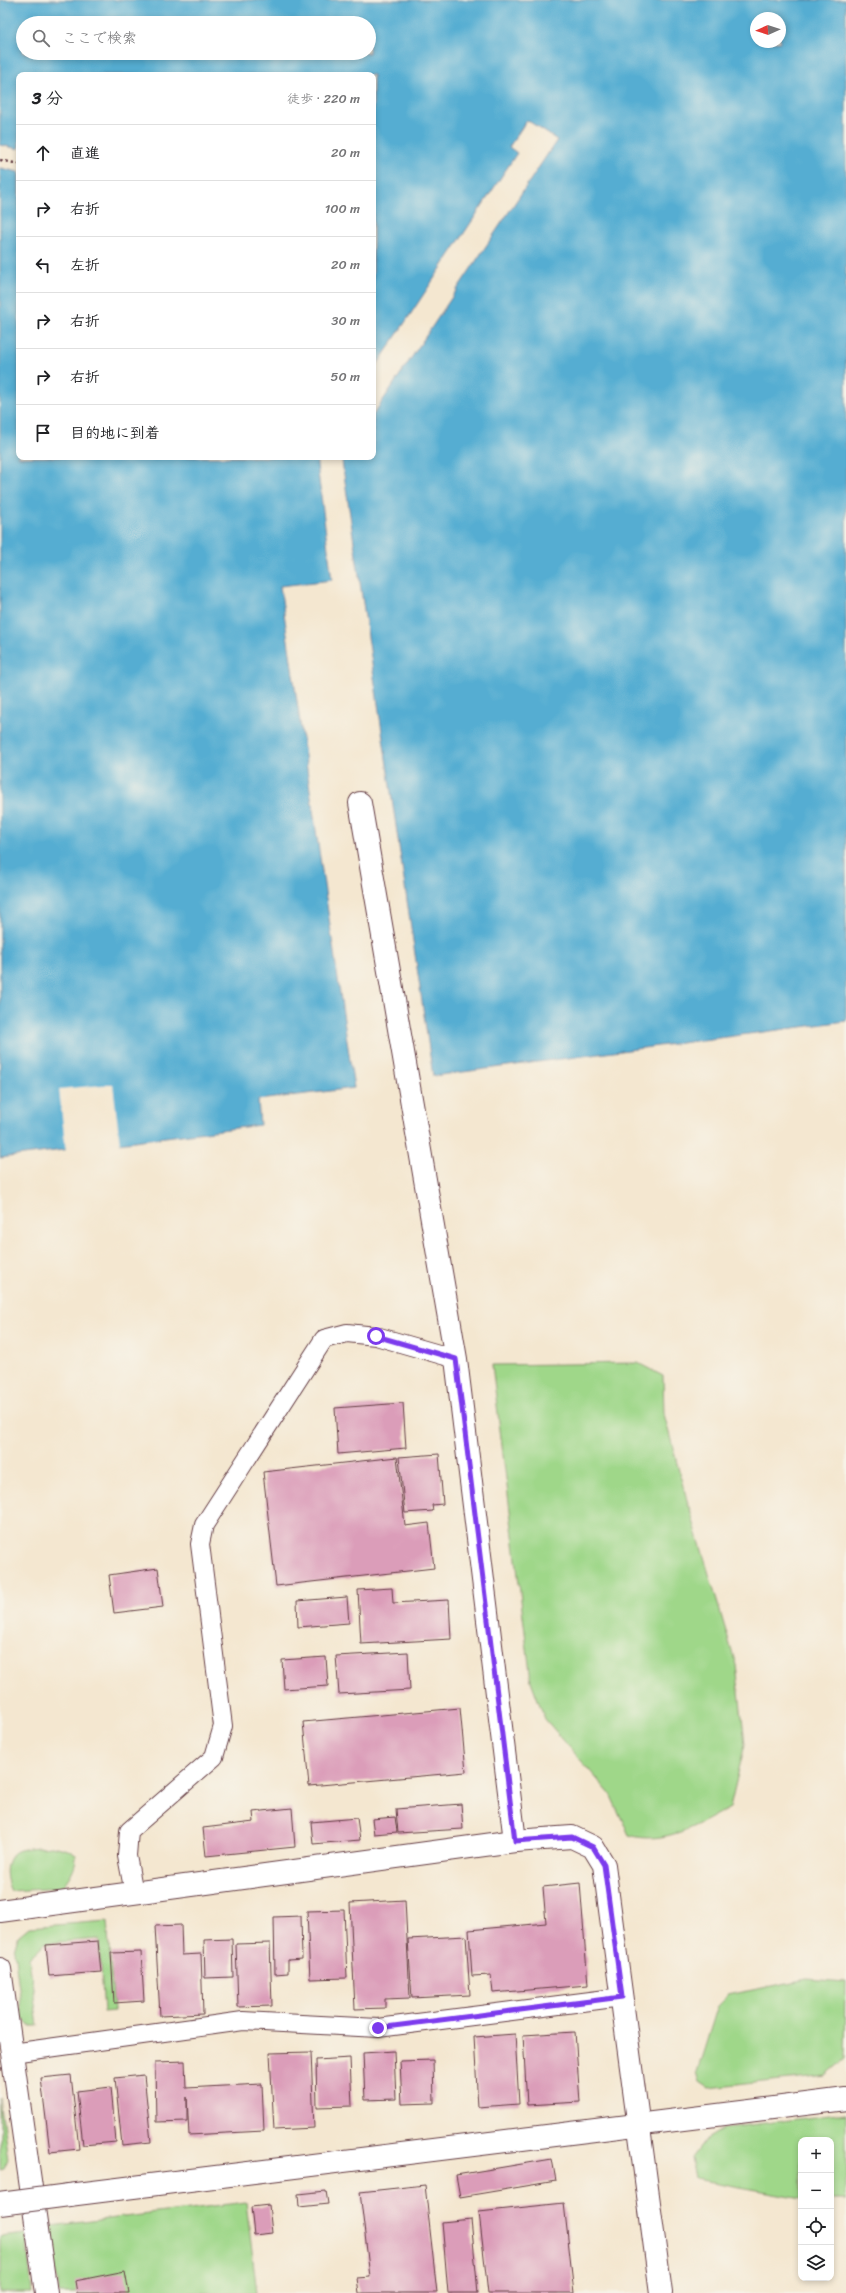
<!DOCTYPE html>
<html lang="ja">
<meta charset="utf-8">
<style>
:root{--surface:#fff;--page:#f2f2f2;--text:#202124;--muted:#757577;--line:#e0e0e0}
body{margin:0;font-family:Sriracha,"Klee One",sans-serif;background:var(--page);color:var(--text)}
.controls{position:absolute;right:12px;bottom:12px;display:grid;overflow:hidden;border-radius:8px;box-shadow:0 2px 6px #0003}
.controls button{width:36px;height:36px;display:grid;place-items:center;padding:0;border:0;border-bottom:1px solid var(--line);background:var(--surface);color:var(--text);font:20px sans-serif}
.compass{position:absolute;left:750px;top:12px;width:36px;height:36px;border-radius:50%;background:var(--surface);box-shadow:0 2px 6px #0003;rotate:267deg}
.stop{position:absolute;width:12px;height:12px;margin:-9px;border:3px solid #7c3aed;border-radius:50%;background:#fff}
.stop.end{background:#7c3aed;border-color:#fff;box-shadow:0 1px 4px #0008}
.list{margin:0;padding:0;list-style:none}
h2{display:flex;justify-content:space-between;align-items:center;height:52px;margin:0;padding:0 16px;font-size:17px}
h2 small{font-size:13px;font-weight:400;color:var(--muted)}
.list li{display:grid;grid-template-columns:26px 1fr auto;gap:12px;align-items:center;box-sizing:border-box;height:56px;padding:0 16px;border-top:1px solid var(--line)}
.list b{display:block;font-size:15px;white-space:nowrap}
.list em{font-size:13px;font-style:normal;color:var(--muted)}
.icon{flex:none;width:22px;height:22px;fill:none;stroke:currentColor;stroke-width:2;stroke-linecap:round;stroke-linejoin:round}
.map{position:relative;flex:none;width:846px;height:2293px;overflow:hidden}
.search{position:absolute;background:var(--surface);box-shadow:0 2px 6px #0003;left:16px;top:16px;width:360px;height:44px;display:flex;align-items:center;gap:10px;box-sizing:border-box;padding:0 14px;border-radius:22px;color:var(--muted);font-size:15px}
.panel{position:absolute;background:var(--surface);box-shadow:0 2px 6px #0003;left:16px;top:72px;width:360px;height:388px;border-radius:8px}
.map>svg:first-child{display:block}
.green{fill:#9fd789;stroke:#747b5a}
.water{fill:#55add2;stroke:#50667e;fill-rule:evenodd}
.pier{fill:#f4e7d0}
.building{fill:#db9db9}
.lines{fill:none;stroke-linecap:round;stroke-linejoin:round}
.lane-casing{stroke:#643d44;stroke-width:20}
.street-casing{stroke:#643d44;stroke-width:24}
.path{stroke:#643d44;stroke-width:2.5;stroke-dasharray:3 3;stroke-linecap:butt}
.lane{stroke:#fff;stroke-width:18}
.street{stroke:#fff;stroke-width:22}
.street-bridge-casing{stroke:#643d44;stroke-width:24;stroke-linecap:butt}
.street-bridge{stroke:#fff;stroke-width:22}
.route{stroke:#7c3aed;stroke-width:5}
</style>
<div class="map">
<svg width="846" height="2293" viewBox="0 0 846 2293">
<rect width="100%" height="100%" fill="#f7f3e8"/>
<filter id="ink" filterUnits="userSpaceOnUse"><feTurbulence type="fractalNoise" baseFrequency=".025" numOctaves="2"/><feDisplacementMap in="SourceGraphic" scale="8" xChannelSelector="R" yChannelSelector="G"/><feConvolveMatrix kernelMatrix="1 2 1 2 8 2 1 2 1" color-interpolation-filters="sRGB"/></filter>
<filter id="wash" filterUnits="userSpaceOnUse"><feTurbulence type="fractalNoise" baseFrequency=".012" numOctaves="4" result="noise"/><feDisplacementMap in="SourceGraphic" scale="16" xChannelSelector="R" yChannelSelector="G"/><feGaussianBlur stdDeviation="0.9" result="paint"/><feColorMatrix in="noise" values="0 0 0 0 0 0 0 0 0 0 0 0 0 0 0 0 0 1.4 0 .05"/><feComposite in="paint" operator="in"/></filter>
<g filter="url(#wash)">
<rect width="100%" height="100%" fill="#f4e7d0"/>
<!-- green -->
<g class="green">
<path d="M638,1363L663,1376L664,1414L684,1490L736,1665L745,1744L730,1807C700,1824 664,1846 629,1835L610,1794L545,1719L531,1681L492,1365Z"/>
<path d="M52,1846L68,1850L76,1855C77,1866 68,1881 60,1888L11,1891C4,1878 3,1855 20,1850C30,1847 42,1847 52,1846Z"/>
<polygon points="107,1921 114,2011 104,2012 99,1939 45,1943 29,1958 38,2026 29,2026 23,2019 14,1950 18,1936 29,1927"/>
<polygon points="807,1979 846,1982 845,2059 826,2075 709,2088 700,2082 697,2072 718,2005 728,1995"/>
<polygon points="0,2099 8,2160 4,2169 0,2170"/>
<polygon points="846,2113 846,2200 831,2200 831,2140 801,2140 801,2198 696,2179 692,2157 705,2140 725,2128"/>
<polygon points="246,2202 257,2293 59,2293 51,2226"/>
<polygon points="26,2234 32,2293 0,2293 0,2237"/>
</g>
<!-- water -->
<g class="water">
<path d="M0,0H846V1021L433,1076L342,461L345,457H373V415L557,140L527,120L509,147L517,153L373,371V75H19V149L0,145ZM756,18H780V42H756ZM23,23H369V53H23Z"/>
<polygon points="0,168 19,172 19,457 316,457 332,580 280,586 354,1088 258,1100 260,1125 0,1158"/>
</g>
<!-- pier -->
<polygon class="pier" points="113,1084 120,1145 66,1152 59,1089"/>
<g id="blocks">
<!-- building -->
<g class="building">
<polygon points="403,1403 406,1448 338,1454 335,1408"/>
<polygon points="439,1454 443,1504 432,1505 433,1511 405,1513 399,1457"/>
<polygon points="397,1457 405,1526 429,1523 434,1568 276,1586 263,1472"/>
<polygon points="158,1568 163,1607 114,1613 109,1575"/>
<polygon points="392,1588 393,1603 449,1600 451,1639 361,1644 358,1590"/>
<polygon points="347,1597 349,1623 298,1627 297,1601"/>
<polygon points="408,1652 410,1690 339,1694 336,1656"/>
<polygon points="326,1657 328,1686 284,1689 282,1660"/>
<polygon points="460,1708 466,1772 309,1786 303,1722"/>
<polygon points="461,1804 463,1829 398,1833 396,1809"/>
<polygon points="292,1808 295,1847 206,1856 203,1828 254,1822 253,1812"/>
<polygon points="395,1817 397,1832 374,1834 372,1819"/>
<polygon points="357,1818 360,1840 313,1844 311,1822"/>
<polygon points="580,1883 588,1985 493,1993 491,1975 472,1976 469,1930 546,1923 543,1887"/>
<polygon points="405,1900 410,1998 385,1999 385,2008 355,2009 350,1903"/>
<polygon points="344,1910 347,1978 310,1979 307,1911"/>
<polygon points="301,1916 302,1959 288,1960 288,1973 275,1974 274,1917"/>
<polygon points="181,1925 182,1955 201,1954 203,2014 160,2016 155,1926"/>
<polygon points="466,1936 470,1995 412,1998 408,1939"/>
<polygon points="232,1939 233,1977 205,1978 204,1940"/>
<polygon points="98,1941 101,1972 49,1976 46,1945"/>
<polygon points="270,1943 272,2006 238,2007 236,1944"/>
<polygon points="141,1952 144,2001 114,2003 111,1953"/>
<polygon points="575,2032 580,2102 527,2105 523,2035"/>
<polygon points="515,2034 519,2104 478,2107 474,2037"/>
<polygon points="394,2051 396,2099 365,2100 363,2053"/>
<polygon points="311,2052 314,2128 274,2130 270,2053"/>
<polygon points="350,2058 352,2106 317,2107 316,2060"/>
<polygon points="433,2060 434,2103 402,2104 400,2061"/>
<polygon points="185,2061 186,2088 262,2084 264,2131 189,2135 187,2097 187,2121 156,2122 155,2062"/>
<polygon points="71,2075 79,2149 50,2152 41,2078"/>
<polygon points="144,2075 151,2142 122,2145 115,2078"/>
<polygon points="111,2087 116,2142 83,2145 77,2091"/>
<polygon points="552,2159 556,2181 460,2197 456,2175"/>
<polygon points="425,2185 437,2293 359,2293 357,2278 370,2277 360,2192"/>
<polygon points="326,2191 328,2204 299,2207 298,2194"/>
<polygon points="564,2203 574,2293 488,2293 479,2212"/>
<polygon points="269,2205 272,2233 254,2235 251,2207"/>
<polygon points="471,2219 478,2293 448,2293 442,2222"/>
<polygon points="125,2271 129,2293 77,2293 75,2281"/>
</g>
</g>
</g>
<g filter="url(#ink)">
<use href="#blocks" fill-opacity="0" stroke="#643d44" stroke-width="1"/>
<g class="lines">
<defs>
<g id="lane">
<polyline points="134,1893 127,1856 129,1831 214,1757 223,1726 200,1544 204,1525 324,1339 347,1333 376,1336 456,1359"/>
<polyline points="12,2053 243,2021 378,2028 622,1997"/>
</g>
<g id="street">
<polyline points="360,803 456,1359 515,1841"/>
<polyline points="0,1911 515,1841 572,1837 593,1847 604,1865 661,2293"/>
<polyline points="0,1969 46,2293"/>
<polyline points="69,2195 846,2099"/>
</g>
</defs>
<!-- lane casing -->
<use href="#lane" class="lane-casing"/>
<!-- street casing -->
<use href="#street" class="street-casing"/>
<!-- path -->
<polyline class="path" points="0,160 19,164"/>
<!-- lane -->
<use href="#lane" class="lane"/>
<!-- street -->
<use href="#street" class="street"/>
<defs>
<polyline id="street-bridge" points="0,2204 69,2195"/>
</defs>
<!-- street-bridge casing -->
<use href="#street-bridge" class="street-bridge-casing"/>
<!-- street-bridge -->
<use href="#street-bridge" class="street-bridge"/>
</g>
</g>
<g class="lines" filter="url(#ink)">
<!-- route -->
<polyline class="route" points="376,1336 456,1359 515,1841 572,1837 593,1847 604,1865 622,1997 378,2028"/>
</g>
</svg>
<div class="controls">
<button>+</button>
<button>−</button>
<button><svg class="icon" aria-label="locate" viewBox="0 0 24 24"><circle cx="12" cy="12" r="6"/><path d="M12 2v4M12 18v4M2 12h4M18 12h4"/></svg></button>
<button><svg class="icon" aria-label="layers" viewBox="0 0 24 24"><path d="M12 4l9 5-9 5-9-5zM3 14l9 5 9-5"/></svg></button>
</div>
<svg class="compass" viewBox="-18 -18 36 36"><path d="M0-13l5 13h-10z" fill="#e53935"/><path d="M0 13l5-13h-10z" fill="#757577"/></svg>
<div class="stop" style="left:376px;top:1336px"></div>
<div class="stop end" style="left:378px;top:2028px"></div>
<div class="search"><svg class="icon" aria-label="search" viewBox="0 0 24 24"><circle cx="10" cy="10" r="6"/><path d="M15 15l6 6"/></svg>ここで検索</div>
<section class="panel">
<h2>3 分<small>徒歩 · 220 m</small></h2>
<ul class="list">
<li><svg class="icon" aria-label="ahead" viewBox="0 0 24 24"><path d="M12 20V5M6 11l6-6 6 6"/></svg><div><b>直進</b></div><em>20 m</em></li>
<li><svg class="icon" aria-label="right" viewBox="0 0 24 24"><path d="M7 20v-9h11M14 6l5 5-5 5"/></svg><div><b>右折</b></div><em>100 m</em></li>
<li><svg class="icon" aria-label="left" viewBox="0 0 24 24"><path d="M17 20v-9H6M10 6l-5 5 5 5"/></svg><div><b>左折</b></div><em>20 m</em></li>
<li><svg class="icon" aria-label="right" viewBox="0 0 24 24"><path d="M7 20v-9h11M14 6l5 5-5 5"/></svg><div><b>右折</b></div><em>30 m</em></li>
<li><svg class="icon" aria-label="right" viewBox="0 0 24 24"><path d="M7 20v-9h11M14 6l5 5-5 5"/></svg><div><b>右折</b></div><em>50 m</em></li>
<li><svg class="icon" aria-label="arrive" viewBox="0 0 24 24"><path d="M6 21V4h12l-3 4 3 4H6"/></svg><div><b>目的地に到着</b></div></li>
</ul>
</section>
</div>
